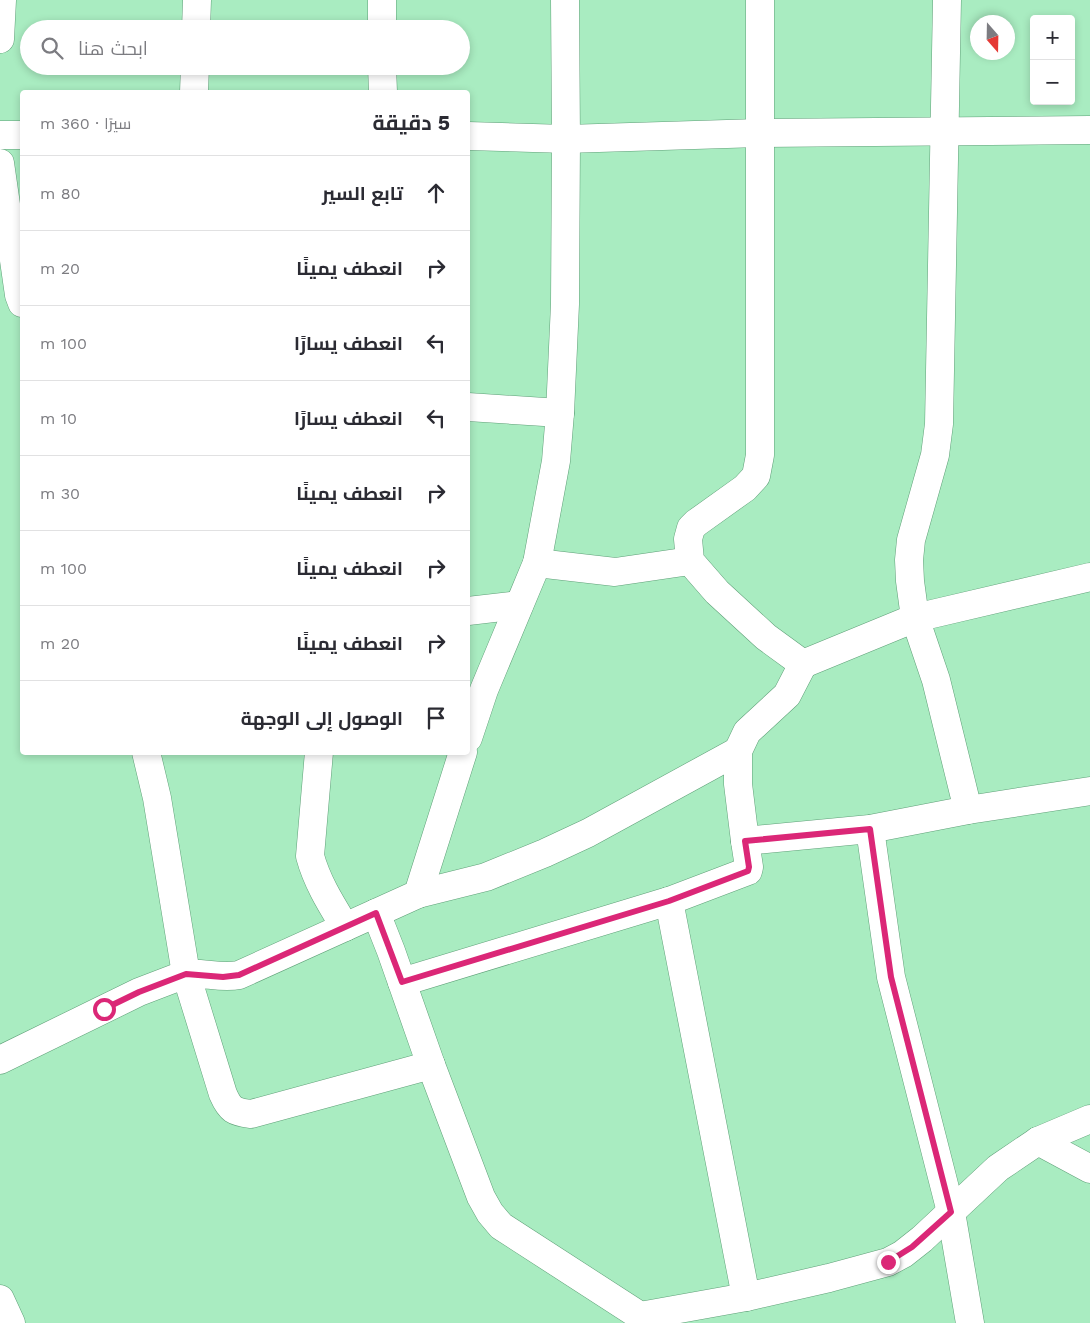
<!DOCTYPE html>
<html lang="ar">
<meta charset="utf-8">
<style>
:root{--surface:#fff;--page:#f2f2f3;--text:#2b2b33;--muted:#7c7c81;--line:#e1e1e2}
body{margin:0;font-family:"Work Sans",Cairo,sans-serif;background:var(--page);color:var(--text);direction:rtl}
.controls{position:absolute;right:15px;top:15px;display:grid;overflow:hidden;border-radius:5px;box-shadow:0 2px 8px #0003}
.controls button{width:45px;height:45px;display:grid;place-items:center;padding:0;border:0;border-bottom:1px solid var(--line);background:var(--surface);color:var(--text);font:25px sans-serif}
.compass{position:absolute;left:970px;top:15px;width:45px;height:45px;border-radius:50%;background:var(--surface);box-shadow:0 2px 8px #0003;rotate:160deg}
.stop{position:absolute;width:15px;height:15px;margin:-11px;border:4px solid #db2777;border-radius:50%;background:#fff}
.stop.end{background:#db2777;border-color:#fff;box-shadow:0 1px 5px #0008}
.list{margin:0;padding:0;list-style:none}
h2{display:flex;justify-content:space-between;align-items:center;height:65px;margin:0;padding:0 20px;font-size:21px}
h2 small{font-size:16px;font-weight:400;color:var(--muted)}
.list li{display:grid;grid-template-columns:32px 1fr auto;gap:15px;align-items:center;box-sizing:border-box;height:75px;padding:0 20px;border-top:1px solid var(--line)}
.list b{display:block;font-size:19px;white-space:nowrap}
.list em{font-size:16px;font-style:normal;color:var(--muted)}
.icon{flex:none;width:28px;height:28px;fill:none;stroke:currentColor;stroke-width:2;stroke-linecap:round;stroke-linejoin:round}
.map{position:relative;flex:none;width:1090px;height:1323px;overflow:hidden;direction:ltr}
.search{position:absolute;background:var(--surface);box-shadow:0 2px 8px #0003;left:20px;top:20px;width:450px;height:55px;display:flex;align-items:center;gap:12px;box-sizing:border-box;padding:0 18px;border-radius:28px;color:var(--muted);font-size:19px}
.panel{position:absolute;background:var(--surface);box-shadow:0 2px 8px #0003;left:20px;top:90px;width:450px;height:665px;border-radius:5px;direction:rtl}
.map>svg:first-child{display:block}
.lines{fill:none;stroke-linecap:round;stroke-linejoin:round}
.street-casing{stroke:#5fa078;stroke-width:29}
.street{stroke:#fff;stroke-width:28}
.route{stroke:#db2777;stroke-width:6}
</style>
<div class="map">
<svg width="1090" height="1323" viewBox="0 0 1090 1323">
<rect width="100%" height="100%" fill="#a9ecc1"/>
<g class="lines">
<defs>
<g id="street">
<polyline points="760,0 760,455 756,476 745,488 696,523 691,528 688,539 690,561 717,592 766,637 803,664 915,618 1090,577"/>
<polyline points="947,0 939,424 935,455 911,540 909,560 910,581 915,618 936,680 968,810"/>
<polyline points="196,29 197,0"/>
<polyline points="382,29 382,0"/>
<polyline points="0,39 2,0"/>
<polyline points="382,66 383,92"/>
<polyline points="194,92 195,66"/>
<polyline points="0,135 22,135"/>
<polyline points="468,136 566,139 759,133 1090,130"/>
<polyline points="0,163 19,295 22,303"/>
<polyline points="468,407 560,413"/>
<polyline points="537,563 615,572 690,561"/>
<polyline points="468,611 519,605"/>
<polyline points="803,664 787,695 747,732 738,751 738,784 745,841 870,829 968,810 1090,791"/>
<polyline points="468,738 484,690 537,563 556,461 560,413 565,304 566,139 565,0"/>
<path d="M146,752L157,798L186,974L223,1094C230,1110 234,1112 251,1114L431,1065"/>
<path d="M319,752L310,856C317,882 331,904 345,927"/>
<polyline points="870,829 891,977 951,1212 970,1323"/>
<polyline points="418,894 486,877 545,853 588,833 738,751"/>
<polyline points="669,901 746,1297"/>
<polyline points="376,913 391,951 431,1065 481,1197 490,1213 501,1226 651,1323"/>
<polyline points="402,982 669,901 748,871 749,867 745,841"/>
<path d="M0,1060L139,992L186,974C204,972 221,979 239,975L418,894L463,752"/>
<polyline points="1038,1141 1090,1169"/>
<polyline points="0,1299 11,1323"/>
<polyline points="640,1316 746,1297 829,1278 888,1262 903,1254 922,1239 998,1168 1038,1141 1090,1119"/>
</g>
</defs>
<!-- street casing -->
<use href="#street" class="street-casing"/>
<!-- street -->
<use href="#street" class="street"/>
</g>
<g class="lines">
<!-- route -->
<polyline class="route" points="104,1009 139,992 186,974 223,977 239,975 376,913 402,982 669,901 748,871 749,867 745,841 870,829 891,977 951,1212 912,1247 888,1262"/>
</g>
</svg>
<div class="controls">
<button>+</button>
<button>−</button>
</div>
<svg class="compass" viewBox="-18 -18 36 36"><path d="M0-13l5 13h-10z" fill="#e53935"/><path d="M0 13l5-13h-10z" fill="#7c7c81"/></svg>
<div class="stop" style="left:104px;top:1009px"></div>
<div class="stop end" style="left:888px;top:1262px"></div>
<div class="search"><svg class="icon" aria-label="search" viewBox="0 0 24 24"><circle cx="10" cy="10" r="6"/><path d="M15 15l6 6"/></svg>ابحث هنا</div>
<section class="panel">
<h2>5 دقيقة<small>سيرًا · 360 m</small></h2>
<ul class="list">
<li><svg class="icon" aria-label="ahead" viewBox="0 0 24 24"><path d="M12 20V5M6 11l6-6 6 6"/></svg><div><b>تابع السير</b></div><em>80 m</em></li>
<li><svg class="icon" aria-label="right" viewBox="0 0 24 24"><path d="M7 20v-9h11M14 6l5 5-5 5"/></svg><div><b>انعطف يمينًا</b></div><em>20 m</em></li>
<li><svg class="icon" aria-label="left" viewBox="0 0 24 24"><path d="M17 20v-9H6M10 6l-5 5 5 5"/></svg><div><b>انعطف يسارًا</b></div><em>100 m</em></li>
<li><svg class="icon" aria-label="left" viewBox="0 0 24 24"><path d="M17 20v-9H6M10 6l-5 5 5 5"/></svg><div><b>انعطف يسارًا</b></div><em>10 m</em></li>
<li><svg class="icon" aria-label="right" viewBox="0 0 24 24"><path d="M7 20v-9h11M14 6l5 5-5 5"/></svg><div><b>انعطف يمينًا</b></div><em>30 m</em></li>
<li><svg class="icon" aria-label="right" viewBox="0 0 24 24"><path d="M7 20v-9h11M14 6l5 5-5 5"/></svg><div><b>انعطف يمينًا</b></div><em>100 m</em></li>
<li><svg class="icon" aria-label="right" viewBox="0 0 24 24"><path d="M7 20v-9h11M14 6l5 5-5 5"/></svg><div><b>انعطف يمينًا</b></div><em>20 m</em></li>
<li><svg class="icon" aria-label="arrive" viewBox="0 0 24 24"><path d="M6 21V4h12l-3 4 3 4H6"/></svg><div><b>الوصول إلى الوجهة</b></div></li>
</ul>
</section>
</div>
